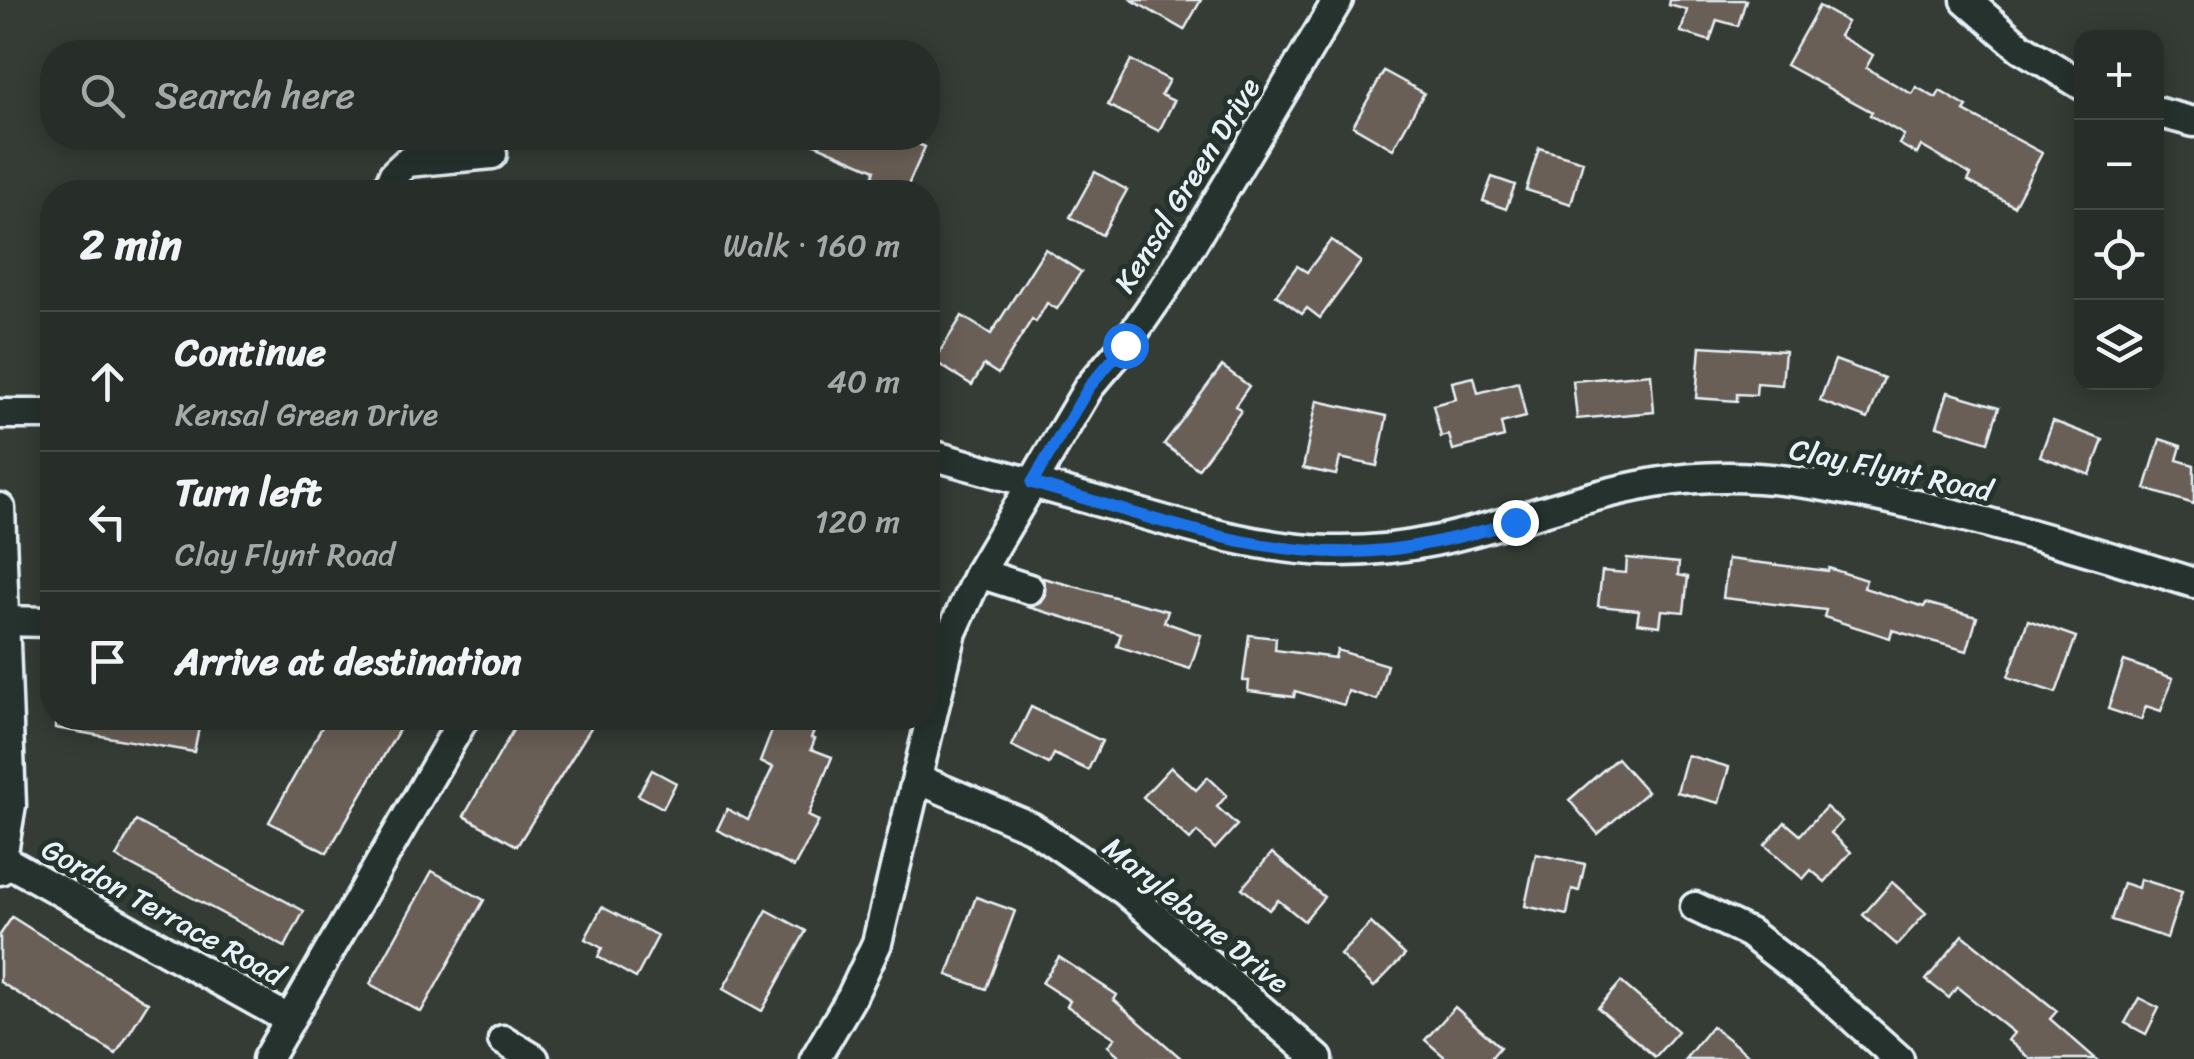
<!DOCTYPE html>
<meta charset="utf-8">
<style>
:root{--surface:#272d28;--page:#333934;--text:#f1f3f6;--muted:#a4a8a8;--line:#434945}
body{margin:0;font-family:Sriracha,sans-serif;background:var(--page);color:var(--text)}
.controls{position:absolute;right:30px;top:30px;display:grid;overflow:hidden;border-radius:20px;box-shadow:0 5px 25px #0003}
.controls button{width:90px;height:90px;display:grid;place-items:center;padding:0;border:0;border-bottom:2px solid var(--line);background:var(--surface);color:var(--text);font:50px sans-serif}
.stop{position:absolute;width:30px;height:30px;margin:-22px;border:8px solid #1a73e8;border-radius:50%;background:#fff}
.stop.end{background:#1a73e8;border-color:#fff;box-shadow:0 2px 10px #0008}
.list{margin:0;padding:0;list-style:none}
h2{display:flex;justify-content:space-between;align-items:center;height:130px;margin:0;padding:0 40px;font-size:42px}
h2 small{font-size:32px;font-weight:400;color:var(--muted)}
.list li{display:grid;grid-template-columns:65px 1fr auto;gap:30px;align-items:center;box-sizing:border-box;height:140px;padding:0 40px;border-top:2px solid var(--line)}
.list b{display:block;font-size:38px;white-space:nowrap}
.list p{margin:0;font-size:32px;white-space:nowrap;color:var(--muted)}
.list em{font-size:32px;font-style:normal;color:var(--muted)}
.icon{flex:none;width:55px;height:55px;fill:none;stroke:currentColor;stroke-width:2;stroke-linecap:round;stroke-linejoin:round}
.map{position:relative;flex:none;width:2194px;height:1059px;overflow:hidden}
.search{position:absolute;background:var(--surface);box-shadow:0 5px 25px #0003;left:40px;top:40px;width:900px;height:110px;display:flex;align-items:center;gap:25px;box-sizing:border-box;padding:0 35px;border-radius:40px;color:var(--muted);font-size:38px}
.panel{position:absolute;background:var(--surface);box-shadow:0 5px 25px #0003;left:40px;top:180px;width:900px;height:550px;border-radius:40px}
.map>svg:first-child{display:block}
.building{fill:#6a5f56;stroke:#e8f1f8;stroke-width:2.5}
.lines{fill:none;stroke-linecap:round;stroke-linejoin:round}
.minor-casing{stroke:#e8f1f8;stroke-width:35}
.minor{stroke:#26332d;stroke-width:28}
.route{stroke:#1a73e8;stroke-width:12}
.labels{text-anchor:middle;stroke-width:10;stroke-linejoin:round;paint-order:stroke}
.street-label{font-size:30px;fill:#e8f1f8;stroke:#26332d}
</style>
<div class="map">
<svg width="2194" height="1059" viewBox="0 0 2194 1059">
<rect width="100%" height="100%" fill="#343c35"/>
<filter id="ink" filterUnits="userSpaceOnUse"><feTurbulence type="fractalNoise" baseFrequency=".01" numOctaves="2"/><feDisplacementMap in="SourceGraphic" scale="20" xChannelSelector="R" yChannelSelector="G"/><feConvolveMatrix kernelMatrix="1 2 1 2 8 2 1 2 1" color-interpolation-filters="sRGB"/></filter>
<g filter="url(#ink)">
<!-- building -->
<g class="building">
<polygon points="1132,0 1201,0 1184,30"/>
<polygon points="1670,0 1746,0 1738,26 1717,20 1710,41 1681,32 1687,10 1669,5"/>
<polygon points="1819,6 1847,22 1839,36 1873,55 1866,68 1912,94 1916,87 1936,98 1940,91 1967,107 1964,111 2042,153 2014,206 1968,181 1971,175 1921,146 1917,154 1899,144 1904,135 1870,115 1872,112 1786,65"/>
<polygon points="1131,60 1169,80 1161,95 1174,101 1159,131 1108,105"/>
<polygon points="1384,71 1424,93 1393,149 1353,126"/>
<polygon points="801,138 904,138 925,147 905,192 892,192 870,183 875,170"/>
<polygon points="1539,148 1583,161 1571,204 1526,190"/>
<polygon points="1095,172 1127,190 1102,235 1070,217"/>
<polygon points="1492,177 1515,185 1506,209 1483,201"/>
<polygon points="1331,240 1361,262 1320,318 1307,308 1302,314 1276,295 1297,266 1307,272"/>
<polygon points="1045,249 1081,272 1057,309 1047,303 1036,322 1032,319 998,374 984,365 972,385 934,361 962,316 991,334"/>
<polygon points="1700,346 1785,351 1782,385 1757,383 1756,395 1737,394 1737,401 1696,398"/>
<polygon points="1835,360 1884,378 1868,419 1820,401"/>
<polygon points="1222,366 1249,386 1235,406 1241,411 1198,469 1164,444"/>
<polygon points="1651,374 1654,412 1577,419 1573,381"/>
<polygon points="1474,377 1478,393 1518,382 1526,417 1501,423 1504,437 1453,450 1449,435 1441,437 1433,405 1456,399 1452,382"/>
<polygon points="1948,392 1999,407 1988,442 1937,426"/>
<polygon points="1317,401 1387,416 1377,466 1340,458 1336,475 1303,468"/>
<polygon points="2053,421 2103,440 2090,475 2040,456"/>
<polygon points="2160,439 2181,446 2177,460 2194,465 2194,504 2145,489"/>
<polygon points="1627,558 1679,563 1678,575 1688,577 1684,612 1662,610 1660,626 1637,623 1639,610 1598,606 1602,571 1626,573"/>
<polygon points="1728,559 1828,571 1829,568 1866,580 1864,588 1924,607 1926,603 1977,617 1967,651 1892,630 1890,638 1824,617 1826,610 1723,598"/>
<polygon points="1043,578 1168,611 1164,622 1201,635 1190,669 1117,646 1121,634 1028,607 1040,602 1045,595"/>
<polygon points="2028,620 2076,637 2056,693 2008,677"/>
<polygon points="1249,635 1276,638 1275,650 1335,658 1337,650 1387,665 1377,700 1348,691 1344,705 1295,691 1294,697 1248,691 1249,681 1243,681"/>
<polygon points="2124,661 2173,678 2161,711 2146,706 2141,720 2108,709"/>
<polygon points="1031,707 1102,741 1088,770 1054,754 1049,764 1012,746"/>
<polygon points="56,718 201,718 194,752 55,728"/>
<polygon points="327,718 406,718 327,853 269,822"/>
<polygon points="520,718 597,718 517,846 464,816"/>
<polygon points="777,718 819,718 811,738 815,739 811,749 832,757 808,816 819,821 794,867 717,830 727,809 748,820 773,767 760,762"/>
<polygon points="1687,755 1729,767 1719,803 1677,792"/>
<polygon points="1617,758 1647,792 1598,834 1569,800"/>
<polygon points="1171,767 1196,790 1208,777 1227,795 1217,807 1237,825 1215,849 1197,832 1190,840 1143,797"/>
<polygon points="652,770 676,783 663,808 638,795"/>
<polygon points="1826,807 1842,821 1831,833 1851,852 1825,882 1811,870 1803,879 1765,845 1785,822 1800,835"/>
<polygon points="136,821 304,911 285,947 116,857"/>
<polygon points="1272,853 1324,897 1304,921 1278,900 1269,910 1242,888"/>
<polygon points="1536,854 1585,864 1579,891 1572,889 1567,915 1525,906"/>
<polygon points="432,871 484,900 421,1012 370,984"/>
<polygon points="2140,879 2182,892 2167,938 2111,920 2123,883 2138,888"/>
<polygon points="1892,882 1926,913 1897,945 1863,915"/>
<polygon points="976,897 1015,911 986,989 947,975"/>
<polygon points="602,907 658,936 636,978 598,957 602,948 585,939"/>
<polygon points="767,910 806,931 762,1011 723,989"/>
<polygon points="12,917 148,1003 116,1054 0,982 0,935"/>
<polygon points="1371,923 1405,955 1374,987 1340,955"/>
<polygon points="1963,935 2057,1011 2050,1019 2096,1059 2030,1059 2008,1040 2014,1033 1957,987 1949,998 1926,980"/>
<polygon points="1059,957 1117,995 1114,1000 1182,1059 1123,1059 1108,1046 1115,1038 1067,1006 1070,1001 1042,983"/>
<polygon points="1621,982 1678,1031 1655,1057 1598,1008"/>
<polygon points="2139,998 2159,1008 2146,1034 2125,1023"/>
<polygon points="1455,1007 1500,1047 1490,1059 1447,1059 1425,1040"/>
<polygon points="1712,1026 1753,1059 1685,1059"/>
</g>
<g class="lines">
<defs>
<g id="minor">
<polyline points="1966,0 2020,47 2082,85"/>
<polyline points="2156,112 2194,122"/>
<polyline points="386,192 394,174 407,162 492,154"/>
<polyline points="0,414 52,414"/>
<path d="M928,454C996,473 1064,492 1132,511C1197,530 1262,549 1331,551C1452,554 1542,502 1655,483C1748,467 1835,486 1925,507C2015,528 2105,555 2194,583"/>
<polyline points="0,508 11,805 0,870"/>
<polyline points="979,573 1029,589"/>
<polyline points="0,621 52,622"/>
<polyline points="918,779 1031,827 1125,891 1318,1059"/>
<polyline points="4,860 290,1020"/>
<polyline points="1695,907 1749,933 1809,979 1899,1059"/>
<polyline points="503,1040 534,1059"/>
<polyline points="267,1059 464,718"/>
<polyline points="815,1059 852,996 877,943 952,632 979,573 1089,387 1125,345 1170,280 1338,0"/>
</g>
</defs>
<!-- minor casing -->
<use href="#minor" class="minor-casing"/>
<!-- minor -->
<use href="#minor" class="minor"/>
</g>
</g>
<g class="lines" filter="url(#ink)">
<!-- route -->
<path class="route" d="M1125,345L1089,387L1032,483C1146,515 1266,563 1386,550C1430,545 1472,534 1515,522"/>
</g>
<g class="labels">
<!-- street labels -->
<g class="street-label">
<text transform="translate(1187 185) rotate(-58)" y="10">Kensal Green Drive</text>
<text transform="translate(1891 470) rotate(12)" y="10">Clay Flynt Road</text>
<text transform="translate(163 912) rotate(29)" y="10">Gordon Terrace Road</text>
<text transform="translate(1196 915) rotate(39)" y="10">Marylebone Drive</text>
</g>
</g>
</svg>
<div class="controls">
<button>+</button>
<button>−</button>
<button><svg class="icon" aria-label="locate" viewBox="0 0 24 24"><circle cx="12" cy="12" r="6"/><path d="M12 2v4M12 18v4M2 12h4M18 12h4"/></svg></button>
<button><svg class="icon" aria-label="layers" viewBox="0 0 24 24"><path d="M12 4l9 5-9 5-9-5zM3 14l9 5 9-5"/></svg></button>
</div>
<div class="stop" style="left:1125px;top:345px"></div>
<div class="stop end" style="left:1515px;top:522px"></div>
<div class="search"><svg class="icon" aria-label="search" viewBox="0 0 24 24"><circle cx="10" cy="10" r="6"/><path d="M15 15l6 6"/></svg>Search here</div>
<section class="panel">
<h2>2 min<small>Walk · 160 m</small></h2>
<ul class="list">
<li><svg class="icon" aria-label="ahead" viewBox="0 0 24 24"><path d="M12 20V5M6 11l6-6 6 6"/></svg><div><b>Continue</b><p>Kensal Green Drive</p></div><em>40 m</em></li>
<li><svg class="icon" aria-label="left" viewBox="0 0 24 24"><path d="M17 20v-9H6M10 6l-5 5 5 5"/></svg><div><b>Turn left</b><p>Clay Flynt Road</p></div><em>120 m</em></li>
<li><svg class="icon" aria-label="arrive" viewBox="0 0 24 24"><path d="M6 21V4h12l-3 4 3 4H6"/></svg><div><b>Arrive at destination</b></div></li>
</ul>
</section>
</div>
